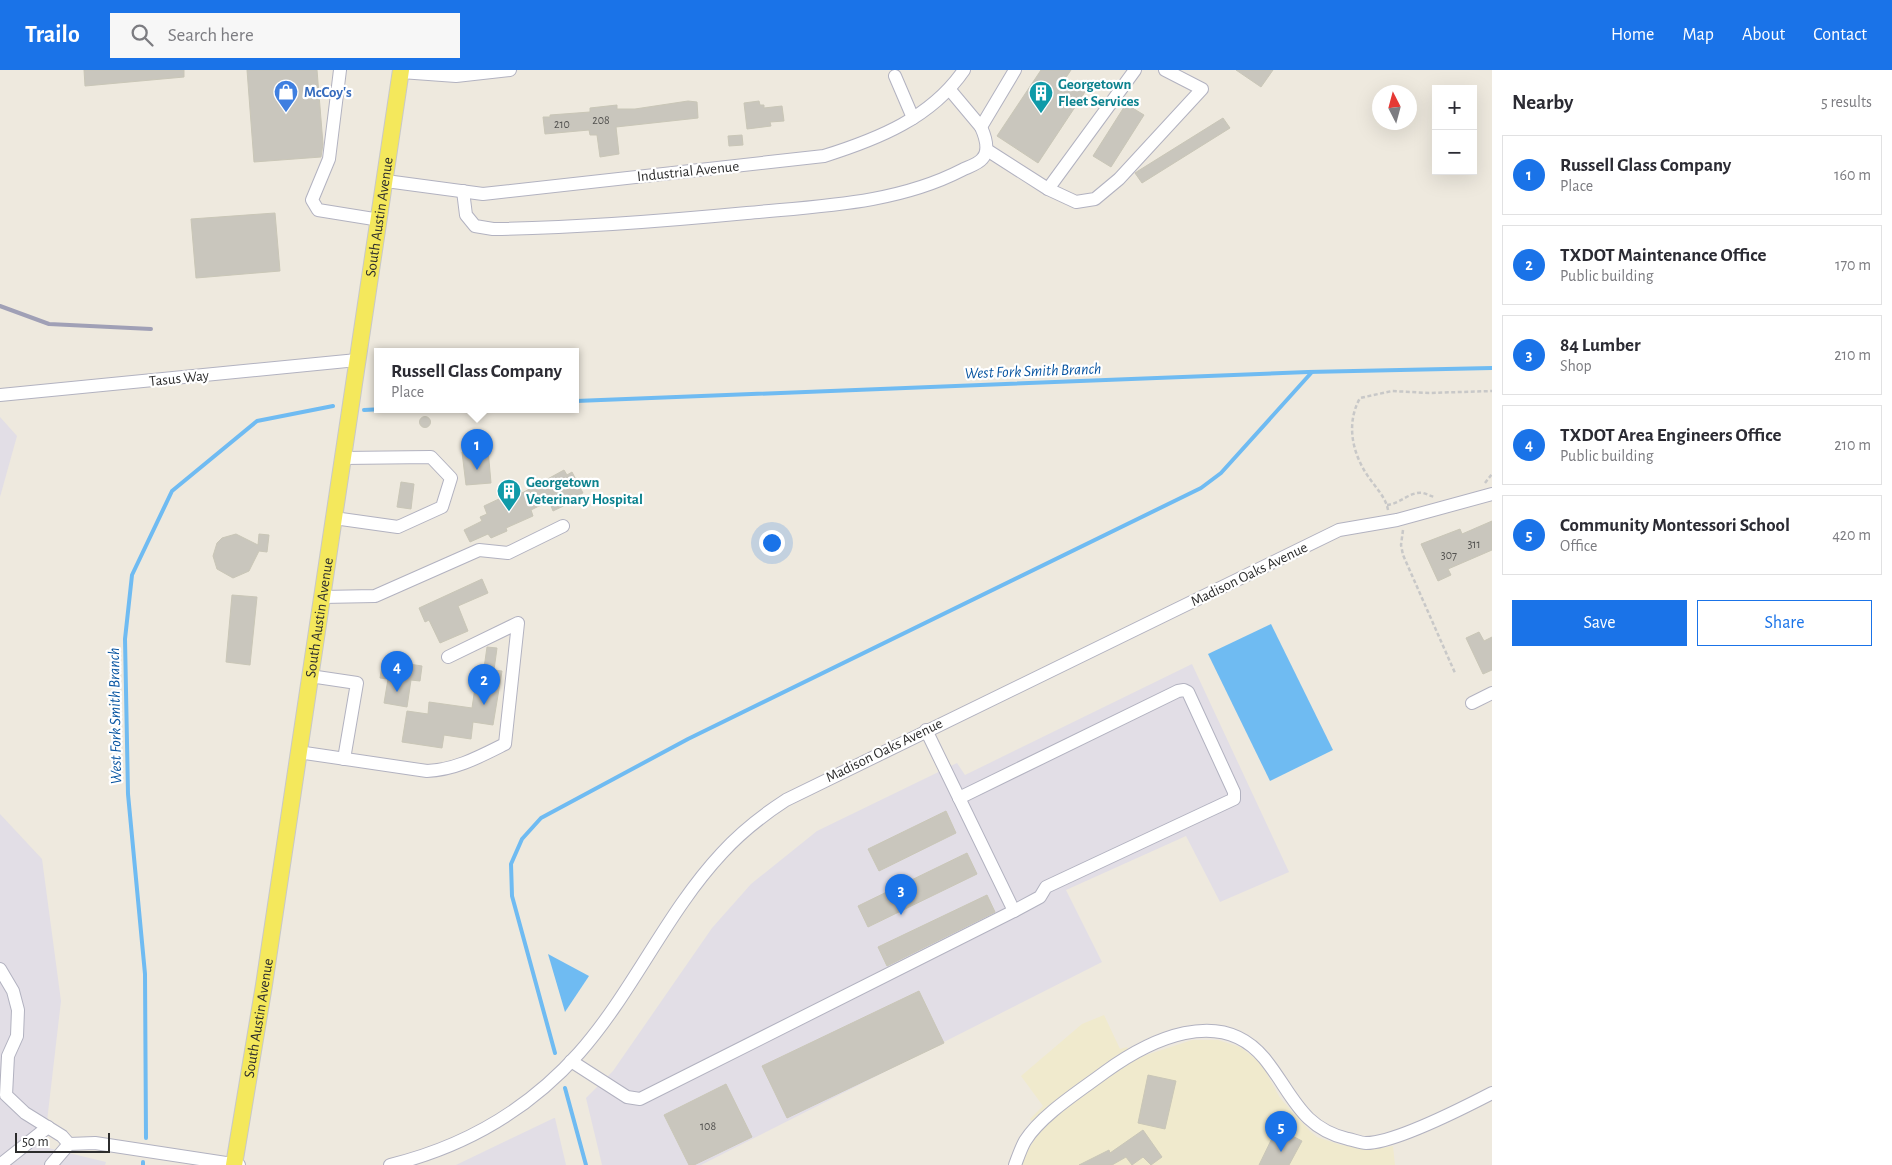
<!DOCTYPE html>
<meta charset="utf-8">
<style>
:root{--surface:#fff;--page:#f7f7f7;--text:#2b2b33;--muted:#7c7c81;--line:#e1e1e2;--accent:#1a73e8}
body{margin:0;font-family:"Alegreya Sans",sans-serif;background:var(--page);color:var(--text)}
.controls{position:absolute;right:15px;top:15px;display:grid;overflow:hidden;border-radius:0px;box-shadow:0 5px 20px #0002}
.controls button{width:45px;height:45px;display:grid;place-items:center;padding:0;border:0;border-bottom:1px solid var(--line);background:var(--surface);color:var(--text);font:25px sans-serif}
.compass{position:absolute;left:1372px;top:15px;width:45px;height:45px;border-radius:50%;background:var(--surface);box-shadow:0 5px 20px #0002;rotate:354deg}
.scale{position:absolute;left:15px;bottom:12px;width:95px;box-sizing:border-box;padding-left:5px;border:2px solid #2c2c2c;border-top:0;font-size:14px;line-height:18px;white-space:nowrap;color:#2c2c2c;-webkit-text-stroke:4px #fff;paint-order:stroke}
.you{position:absolute;left:771px;top:472px;width:18px;height:18px;margin:-12px;border:4px solid #fff;border-radius:50%;background:#1a73e8;box-shadow:0 0 0 8px #1a73e833}
.badge{display:grid;place-items:center;width:32px;height:32px;border-radius:50%;background:var(--accent);color:#fff;font-size:16px;font-weight:700}
.pin{position:absolute;translate:-50% -41px;filter:drop-shadow(0 1px 2px #0008)}
.pin::after{content:'';position:absolute;top:26px;width:18px;height:15px;background:inherit;clip-path:polygon(0 0,100% 0,50% 100%)}
.popup{position:absolute;left:374px;top:278px;width:205px;height:65px;box-sizing:border-box;display:grid;place-content:center;border-radius:0px;background:var(--surface);filter:drop-shadow(0 1px 4px #0005);font-size:16px;white-space:nowrap;color:var(--muted)}
.popup b{font-size:19px;color:var(--text)}
.popup::after{content:'';position:absolute;left:50%;top:100%;margin-left:-10px;border:10px solid transparent;border-top-color:var(--surface)}
.list{margin:0;padding:0;list-style:none}
h2{display:flex;justify-content:space-between;align-items:center;height:65px;margin:0;padding:0 20px;font-size:21px}
h2 small{font-size:16px;font-weight:400;color:var(--muted)}
.list li{display:grid;grid-template-columns:32px 1fr auto;gap:15px;align-items:center;box-sizing:border-box;height:80px;margin:0 10px 10px;padding:0 10px;border:1px solid var(--line);border-radius:0px}
.list b{display:block;font-size:19px;white-space:nowrap}
.list p{margin:0;font-size:16px;white-space:nowrap;color:var(--muted)}
.list em{font-size:16px;font-style:normal;color:var(--muted)}
.actions{display:flex;gap:10px;padding:15px 20px}
.actions a{flex:1;padding:11px 0;border:1px solid var(--accent);border-radius:0px;text-align:center;font-size:18px;color:var(--accent)}
.actions .main{background:var(--accent);color:#fff}
.icon{flex:none;width:28px;height:28px;fill:none;stroke:currentColor;stroke-width:2;stroke-linecap:round;stroke-linejoin:round}
.map{position:relative;flex:none;width:1492px;height:1095px;overflow:hidden}
header{display:flex;align-items:center;gap:30px;box-sizing:border-box;height:70px;padding:0 25px;background:var(--accent);color:#fff}
header strong{font-size:24px}
nav{display:flex;gap:28px;margin-inline-start:auto;font-size:18px}
.search{width:350px;height:45px;background:var(--page);display:flex;align-items:center;gap:12px;box-sizing:border-box;padding:0 18px;border-radius:0px;color:var(--muted);font-size:19px}
main{display:flex}
aside{flex:1;background:var(--surface)}
.map>svg:first-child{display:block}
.industrial{fill:#e2dee6}
.education{fill:#f0eacd}
.water{fill:#6fbbf2}
.lines{fill:none;stroke-linecap:round;stroke-linejoin:round}
.stream{stroke:#6fbbf2;stroke-width:4}
.building{fill:#c9c6bd;stroke:#c9c6b7}
.minor-casing{stroke:#b2b2c0;stroke-width:14}
.major-casing{stroke:#c8c8c8;stroke-width:18}
.path{stroke:#c8c8c8;stroke-width:2.5;stroke-dasharray:4 2.5;stroke-linecap:butt}
.minor{stroke:#fff;stroke-width:12}
.major{stroke:#f4e85c;stroke-width:16}
.rail{stroke:#a0a0b6;stroke-width:4}
.labels{text-anchor:middle;stroke-width:4.5;stroke-linejoin:round;paint-order:stroke}
.number-label{font-size:12px;fill:#535250}
.culture-label{font-size:15px;font-weight:bold;fill:#0d838f;stroke:#fff;text-anchor:start}
.shop-label{font-size:15px;font-weight:bold;fill:#366cbe;stroke:#fff;text-anchor:start}
.street-label{font-size:15px;fill:#2c2c2c;stroke:#fff}
.water-label{font-size:16px;font-style:italic;fill:#0a56a2;stroke:#fff}
</style>
<header>
<strong>Trailo</strong>
<div class="search"><svg class="icon" aria-label="search" viewBox="0 0 24 24"><circle cx="10" cy="10" r="6"/><path d="M15 15l6 6"/></svg>Search here</div>
<nav><a>Home</a><a>Map</a><a>About</a><a>Contact</a></nav>
</header>
<main>
<div class="map">
<svg width="1492" height="1095" viewBox="0 0 1492 1095">
<rect width="100%" height="100%" fill="#eee9de"/>
<!-- industrial -->
<g class="industrial">
<polygon points="0,347 17,366 0,427"/>
<polygon points="1192,594 1289,802 1220,832 1186,766 1066,820 1102,892 701,1095 602,1095 586,1028 613,1001 712,858 751,814 817,761 957,693 965,705"/>
<polygon points="0,744 42,789 61,931 44,1077 106,1092 105,1095 0,1095"/>
<polygon points="555,1048 566,1095 456,1095 554,1048"/>
</g>
<!-- education -->
<polygon class="education" points="1104,945 1120,979 1127,977 1134,989 1192,970 1218,970 1240,977 1261,993 1280,1028 1310,1061 1317,1067 1341,1075 1375,1079 1393,1076 1395,1095 1019,1095 1040,1060 1030,1049 1043,1036 1021,1006 1082,954"/>
<!-- water -->
<g class="water">
<polygon points="1271,554 1333,680 1270,711 1208,584"/>
<polygon points="548,884 589,906 565,942"/>
</g>
<g class="lines">
<!-- stream -->
<g class="stream">
<polyline points="576,331 1308,302 1492,298"/>
<polyline points="364,340 384,339"/>
<polyline points="555,983 512,826 511,794 522,769 541,748 688,669 1201,418 1221,403 1312,302"/>
<polyline points="565,1018 586,1095"/>
<polyline points="146,1068 145,904 128,724 125,569 132,505 172,421 257,351 333,336"/>
<polyline points="143,1095 143,1092"/>
</g>
</g>
<!-- building -->
<g class="building">
<polygon points="84,0 184,0 184,7 85,16"/>
<polygon points="247,0 317,0 323,74 321,87 254,92"/>
<polygon points="1041,0 1071,0 1065,9 1085,22 1038,93 997,66"/>
<polygon points="1236,0 1273,0 1261,17"/>
<polygon points="688,31 697,32 698,48 616,57 619,84 600,87 597,65 590,65 589,60 545,64 543,47 550,47 550,45 590,42 590,38 617,35 617,39 635,39"/>
<polygon points="759,31 760,35 764,35 764,38 782,36 784,51 770,52 771,56 747,59 744,33"/>
<polygon points="1126,34 1144,45 1111,97 1093,86"/>
<polygon points="1223,48 1230,58 1142,113 1135,103 1138,101"/>
<polygon points="742,65 743,75 729,76 728,66"/>
<polygon points="275,143 280,201 196,208 191,149"/>
<circle cx="425" cy="352" r="5.5"/>
<polygon points="488,379 491,413 466,415 462,382"/>
<polygon points="564,400 567,405 572,402 583,423 576,426 578,429 553,441 549,431 531,440 533,446 506,458 507,461 491,468 488,464 470,472 464,460 482,451 480,447 487,444 484,436 520,419 522,423"/>
<polygon points="401,412 414,414 411,439 397,437"/>
<polygon points="1492,451 1492,480 1448,499 1451,505 1438,511 1421,474 1460,459 1462,464"/>
<polygon points="236,464 258,475 259,464 269,465 267,482 259,481 249,501 233,508 217,499 213,486 217,473 222,468"/>
<polygon points="482,509 488,523 458,536 468,561 440,573 429,550 425,552 419,538"/>
<polygon points="232,525 257,527 250,595 226,592"/>
<polygon points="1479,562 1484,571 1492,567 1492,600 1483,604 1466,568"/>
<polygon points="487,577 497,578 494,600 502,601 493,655 473,652 471,669 444,665 442,678 402,672 407,641 428,644 429,632 472,638 478,597 484,598"/>
<polygon points="383,590 422,596 420,611 411,610 407,637 384,633 388,609 380,608"/>
<polygon points="946,741 956,763 879,801 868,779"/>
<polygon points="967,783 977,804 868,857 858,836"/>
<polygon points="987,825 995,842 887,896 878,877"/>
<polygon points="919,921 944,973 787,1048 762,996"/>
<polygon points="1148,1005 1176,1011 1165,1059 1138,1053"/>
<polygon points="726,1014 752,1067 694,1095 689,1095 664,1045"/>
<polygon points="1277,1058 1302,1071 1289,1095 1259,1095"/>
<polygon points="1143,1060 1162,1087 1151,1095 1143,1087 1132,1095 1126,1087 1112,1095 1079,1095 1109,1080 1110,1083"/>
</g>
<g class="lines">
<defs>
<g id="minor">
<polyline points="340,0 329,89 312,130 318,140 380,150"/>
<polyline points="401,2 456,6 510,0"/>
<polyline points="895,6 913,48"/>
<polyline points="950,20 981,57 1015,0"/>
<polyline points="987,80 1048,119 1076,132 1095,129 1119,109 1202,19 1165,0"/>
<path d="M386,111L483,124L824,86C878,69 931,48 964,0"/>
<polyline points="1048,119 1135,0"/>
<path d="M463,121L466,145L475,156L493,159C578,158 663,151 747,143C820,136 896,134 962,100C968,97 978,94 982,89C990,81 985,66 981,57"/>
<polyline points="0,325 357,290"/>
<polyline points="334,448 398,457 442,437 451,408 431,387 343,388"/>
<polyline points="322,527 375,526 479,480 508,483 563,456"/>
<polyline points="310,606 357,613 344,689"/>
<polyline points="1472,633 1492,623"/>
<path d="M298,682L427,701C455,700 479,687 505,674L518,553L448,587"/>
<polyline points="959,728 1178,621 1184,620 1188,622 1234,722 1234,729 1046,817 1040,827 1014,841"/>
<polyline points="0,899 13,921 18,940 17,966 8,986 6,1025 25,1043 62,1066 69,1074"/>
<polyline points="571,991 627,1027 640,1029 1014,841 926,660"/>
<polyline points="0,1095 48,1057"/>
<polyline points="51,1095 69,1074 95,1073 239,1095"/>
<path d="M390,1095C464,1077 528,1040 579,983C633,922 666,843 722,783C741,762 763,745 786,730L1339,460L1397,450L1492,424"/>
<path d="M1015,1095C1018,1087 1021,1078 1025,1071C1041,1045 1081,1020 1105,1002C1149,970 1220,935 1264,988C1292,1022 1300,1058 1348,1069C1354,1070 1360,1073 1366,1073C1394,1073 1465,1037 1492,1023"/>
</g>
<g id="major">
<path id="s1" d="M234,1095L264,915L401,0"/>
</g>
</defs>
<!-- minor casing -->
<use href="#minor" class="minor-casing"/>
<!-- major casing -->
<use href="#major" class="major-casing"/>
<!-- path -->
<g class="path">
<polyline points="1485,413 1492,404"/>
<path d="M1387,435C1400,434 1410,421 1423,423C1427,424 1430,426 1435,427"/>
<path d="M1388,440C1386,428 1377,419 1370,409C1353,386 1345,355 1360,328L1392,321L1429,323L1492,321"/>
<polyline points="1403,460 1401,475 1403,485 1455,603"/>
</g>
<!-- minor -->
<use href="#minor" class="minor"/>
<!-- major -->
<use href="#major" class="major"/>
<!-- rail -->
<polyline class="rail" points="0,236 49,254 151,259"/>
</g>
<!-- icons -->
<defs>
<symbol id="shop-pin" viewBox="-11 -11 22 30"><path d="M0 17L-7.5 6A9.5 9.5 0 1 1 7.5 6Z" fill="#3f7fe0" stroke="#fff"/><path d="M-5-2.5h2.3a2.7 3.5 0 0 1 5.4 0H5L5.5 6h-11ZM-1.5-2.5h3a1.5 2.3 0 0 0-3 0Z" fill="#fff"/></symbol>
<symbol id="building-pin" viewBox="-11 -11 22 30"><path d="M0 17L-7.5 6A9.5 9.5 0 1 1 7.5 6Z" fill="#0f9aa8" stroke="#fff"/><path d="M-4-6H4V6H1V3H-1V6H-4ZM-2.5-4.3h1.7v1.8h-1.7ZM.8-4.3h1.7v1.8H.8ZM-2.5-1h1.7V.8h-1.7ZM.8-1h1.7V.8H.8Z" fill="#fff"/></symbol>
</defs>
<g fill-rule="evenodd">
<use href="#shop-pin" x="272" y="8" width="28" height="38"/>
<use href="#building-pin" x="1027" y="9" width="28" height="38"/>
<use href="#building-pin" x="495" y="407" width="28" height="38"/>
</g>
<g class="labels">
<!-- number labels -->
<g class="number-label">
<text x="601" y="54">208</text>
<text x="562" y="58">210</text>
<text x="1474" y="478">311</text>
<text x="1449" y="489">307</text>
<text x="708" y="1060">108</text>
</g>
<!-- culture labels -->
<g class="culture-label">
<text x="1058" y="19">Georgetown<tspan x="1058" dy="17">Fleet Services</tspan></text>
<text x="526" y="417">Georgetown<tspan x="526" dy="17">Veterinary Hospital</tspan></text>
</g>
<!-- shop labels -->
<g class="shop-label">
<text x="304" y="27">McCoy's</text>
</g>
<!-- street labels -->
<g class="street-label">
<text transform="translate(688 101) rotate(-6)" y="5">Industrial Avenue</text>
<text dy="5" stroke="none"><textPath href="#s1" startOffset="959">South Austin Avenue</textPath></text>
<text transform="translate(179 308) rotate(-6)" y="5">Tasus Way</text>
<text transform="translate(1249 504) rotate(-26)" y="5">Madison Oaks Avenue</text>
<text dy="5" stroke="none"><textPath href="#s1" startOffset="554">South Austin Avenue</textPath></text>
<text transform="translate(884 680) rotate(-26)" y="5">Madison Oaks Avenue</text>
<text dy="5" stroke="none"><textPath href="#s1" startOffset="149">South Austin Avenue</textPath></text>
</g>
<!-- water labels -->
<g class="water-label">
<text transform="translate(1033 300) rotate(-2)" y="6">West Fork Smith Branch</text>
<text transform="translate(114 646) rotate(-91)" y="6">West Fork Smith Branch</text>
</g>
</g>
</svg>
<div class="controls">
<button>+</button>
<button>−</button>
</div>
<svg class="compass" viewBox="-18 -18 36 36"><path d="M0-13l5 13h-10z" fill="#e53935"/><path d="M0 13l5-13h-10z" fill="#7c7c81"/></svg>
<div class="scale">50 m</div>
<div class="you"></div>
<div class="pin badge" style="left:477px;top:400px">1</div>
<div class="popup"><b>Russell Glass Company</b>Place</div>
<div class="pin badge" style="left:484px;top:635px">2</div>
<div class="pin badge" style="left:901px;top:845px">3</div>
<div class="pin badge" style="left:397px;top:622px">4</div>
<div class="pin badge" style="left:1281px;top:1082px">5</div>
</div>
<aside>
<h2>Nearby<small>5 results</small></h2>
<ul class="list">
<li><span class="badge">1</span><div><b>Russell Glass Company</b><p>Place</p></div><em>160 m</em></li>
<li><span class="badge">2</span><div><b>TXDOT Maintenance Office</b><p>Public building</p></div><em>170 m</em></li>
<li><span class="badge">3</span><div><b>84 Lumber</b><p>Shop</p></div><em>210 m</em></li>
<li><span class="badge">4</span><div><b>TXDOT Area Engineers Office</b><p>Public building</p></div><em>210 m</em></li>
<li><span class="badge">5</span><div><b>Community Montessori School</b><p>Office</p></div><em>420 m</em></li>
</ul>
<div class="actions"><a class="main">Save</a><a>Share</a></div>
</aside>
</main>
